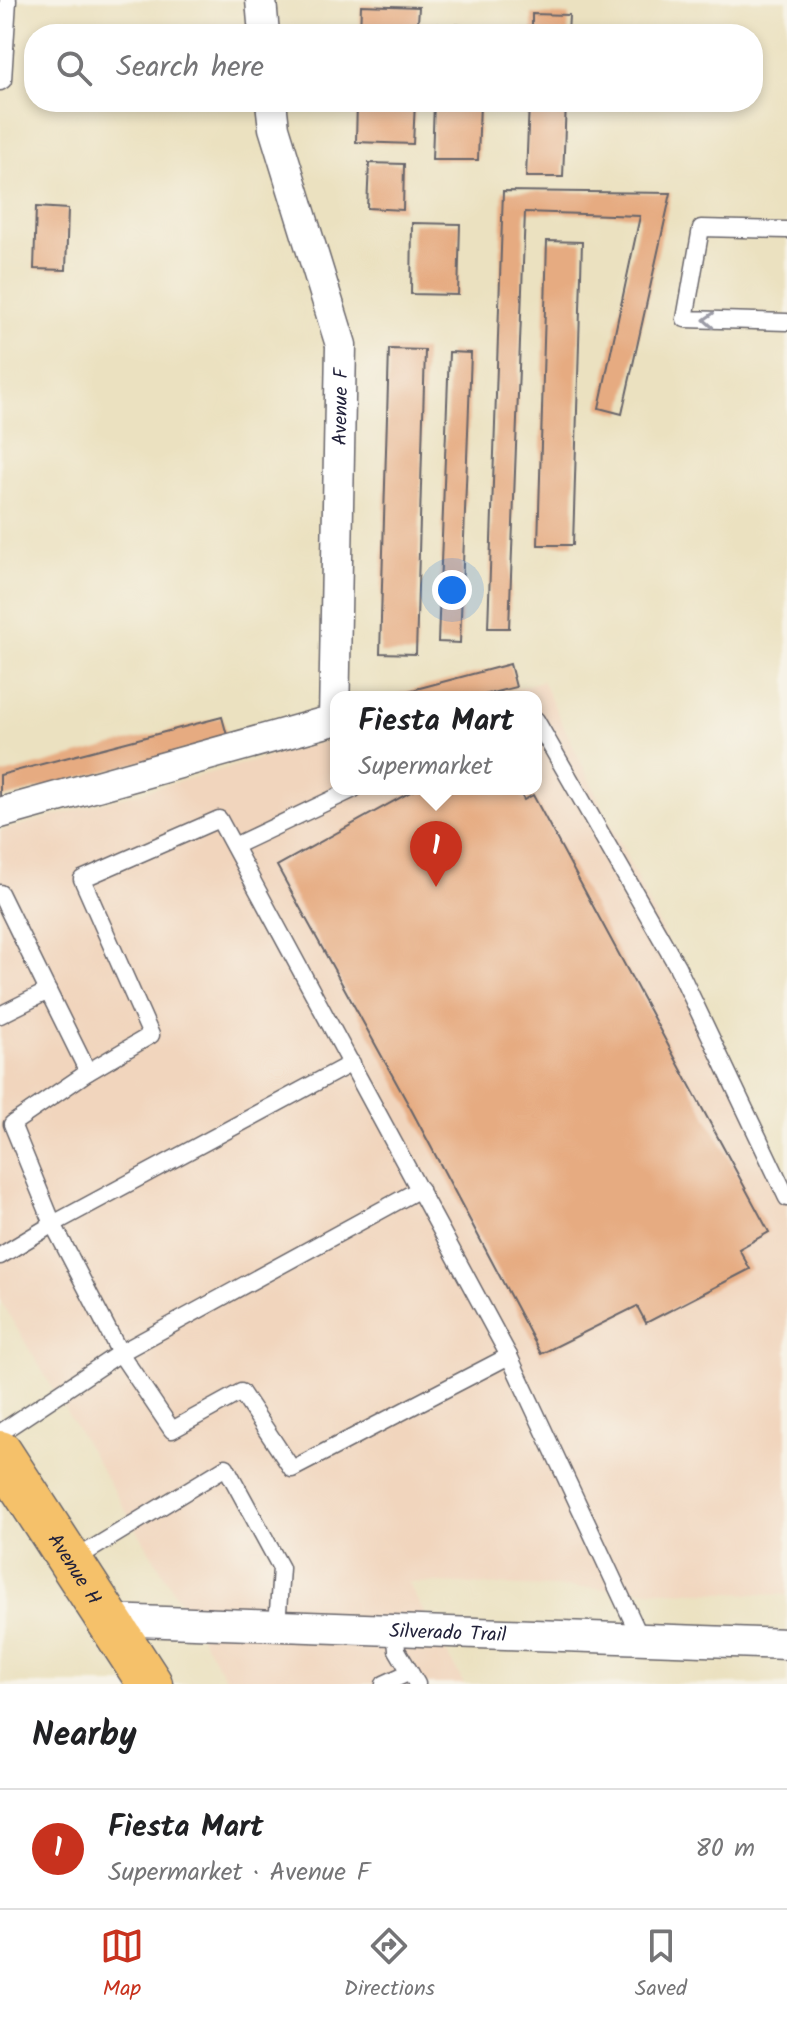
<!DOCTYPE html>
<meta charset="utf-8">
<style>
:root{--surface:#fff;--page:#f2f2f2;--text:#202124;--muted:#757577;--line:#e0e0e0;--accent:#c8321e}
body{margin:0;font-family:Kalam,sans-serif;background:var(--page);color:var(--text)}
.you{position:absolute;left:452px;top:590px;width:28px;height:28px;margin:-20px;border:6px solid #fff;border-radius:50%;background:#1a73e8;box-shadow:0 0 0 12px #1a73e833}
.badge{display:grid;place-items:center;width:52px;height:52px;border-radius:50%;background:var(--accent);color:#fff;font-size:26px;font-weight:700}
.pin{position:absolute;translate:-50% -66px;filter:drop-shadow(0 2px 4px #0008)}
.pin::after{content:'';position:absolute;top:42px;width:28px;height:24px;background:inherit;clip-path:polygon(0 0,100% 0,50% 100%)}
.popup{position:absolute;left:330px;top:691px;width:212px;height:104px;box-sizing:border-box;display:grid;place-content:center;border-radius:16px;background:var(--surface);filter:drop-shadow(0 2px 6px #0005);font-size:26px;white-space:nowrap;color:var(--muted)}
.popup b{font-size:30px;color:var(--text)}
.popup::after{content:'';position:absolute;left:50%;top:100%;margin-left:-16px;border:16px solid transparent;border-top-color:var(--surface)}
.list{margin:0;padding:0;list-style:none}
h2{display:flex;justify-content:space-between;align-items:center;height:104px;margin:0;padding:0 32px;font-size:34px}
h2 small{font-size:26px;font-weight:400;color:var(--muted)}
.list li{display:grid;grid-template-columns:52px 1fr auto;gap:24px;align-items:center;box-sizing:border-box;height:120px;padding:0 32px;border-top:2px solid var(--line)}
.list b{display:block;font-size:30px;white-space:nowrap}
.list p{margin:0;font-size:26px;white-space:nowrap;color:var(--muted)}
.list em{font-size:26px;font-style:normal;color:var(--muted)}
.icon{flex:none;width:44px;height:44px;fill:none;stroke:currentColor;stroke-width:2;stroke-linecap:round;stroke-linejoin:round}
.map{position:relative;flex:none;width:787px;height:1684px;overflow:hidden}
.search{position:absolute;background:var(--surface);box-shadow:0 4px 12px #0003;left:24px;right:24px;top:24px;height:88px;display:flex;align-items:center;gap:20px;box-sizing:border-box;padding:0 28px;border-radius:32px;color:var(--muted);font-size:30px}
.sheet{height:224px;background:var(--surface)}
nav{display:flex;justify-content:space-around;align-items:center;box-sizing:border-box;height:112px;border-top:2px solid var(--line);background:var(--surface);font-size:22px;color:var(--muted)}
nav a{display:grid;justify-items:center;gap:4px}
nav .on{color:var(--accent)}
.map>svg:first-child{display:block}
.built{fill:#f1d5bd}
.building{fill:#e6ab81}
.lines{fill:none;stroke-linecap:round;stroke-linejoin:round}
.lane-casing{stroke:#68656a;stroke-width:19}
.street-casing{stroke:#68656a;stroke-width:33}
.primary-casing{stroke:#68656a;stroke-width:47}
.lane{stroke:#fff;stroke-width:16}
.street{stroke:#fff;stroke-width:30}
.primary{stroke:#f5c16b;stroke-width:44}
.oneway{stroke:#9c9ca7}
.labels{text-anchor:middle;stroke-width:6;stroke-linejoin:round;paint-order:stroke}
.street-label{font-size:20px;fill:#22223b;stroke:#f7f3e8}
</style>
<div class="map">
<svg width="787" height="1684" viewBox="0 0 787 1684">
<rect width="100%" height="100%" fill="#f7f3e8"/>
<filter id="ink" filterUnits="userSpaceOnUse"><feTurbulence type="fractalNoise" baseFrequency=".0125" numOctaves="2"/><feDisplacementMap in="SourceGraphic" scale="16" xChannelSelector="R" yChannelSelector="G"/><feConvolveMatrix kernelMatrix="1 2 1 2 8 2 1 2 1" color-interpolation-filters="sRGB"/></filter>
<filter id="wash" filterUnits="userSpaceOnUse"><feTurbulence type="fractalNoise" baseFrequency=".006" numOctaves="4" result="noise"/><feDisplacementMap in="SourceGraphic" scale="32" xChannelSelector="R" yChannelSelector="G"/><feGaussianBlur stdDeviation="1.8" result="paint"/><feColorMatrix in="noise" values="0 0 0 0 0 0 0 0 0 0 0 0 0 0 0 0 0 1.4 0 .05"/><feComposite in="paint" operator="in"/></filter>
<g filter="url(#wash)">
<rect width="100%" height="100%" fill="#ebe1c0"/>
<!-- built -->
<polygon class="built" points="542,681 787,1192 787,1595 407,1582 464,1684 229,1684 0,1300 0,831 336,738 336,789 536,789 536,697 485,697"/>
<g id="blocks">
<!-- building -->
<g class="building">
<polygon points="361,5 419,7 418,23 461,25 461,34 360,34"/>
<polygon points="532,14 569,15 568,34 532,34"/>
<polygon points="357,102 415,102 413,144 356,142"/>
<polygon points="434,102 480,102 478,160 432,160"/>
<polygon points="529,102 566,102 563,177 526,177"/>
<polygon points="369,163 404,164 403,210 367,208"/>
<polygon points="503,191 671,193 622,414 599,408 640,216 525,212 509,628 488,628"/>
<polygon points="36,207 68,209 66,270 34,269"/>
<polygon points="412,223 460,224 458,295 411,294"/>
<polygon points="547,241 582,242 573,545 538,545"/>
<polygon points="389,349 425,350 416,654 380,653"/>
<polygon points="449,352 471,353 460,643 438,642"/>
<polygon points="510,664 516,687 476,697 386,697"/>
<polygon points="222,717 228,739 0,799 0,775"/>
<polygon points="416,789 507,789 508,791 518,789 524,800 533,795 769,1232 739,1249 750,1269 646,1323 637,1306 541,1354 412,1111 277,866"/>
</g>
</g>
</g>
<g filter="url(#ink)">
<use href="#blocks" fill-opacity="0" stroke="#68656a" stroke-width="2"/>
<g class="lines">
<defs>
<g id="lane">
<polyline points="0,82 3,80 8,0"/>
<polyline points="787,230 701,228 685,319 787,322"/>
<polyline points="536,720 677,966 787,1198"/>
<polygon points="219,819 509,1356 292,1469 241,1392 172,1430 120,1353 53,1224 12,1124 88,1072 151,1035 82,879"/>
<polyline points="234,846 354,789"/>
<polyline points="0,893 48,991"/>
<polyline points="0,1015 48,991 88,1072"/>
<polyline points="0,1256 53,1224 352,1063"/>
<polyline points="509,1356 641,1639"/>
<polyline points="0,1433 120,1353 420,1189"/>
<polyline points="72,1561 226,1467 281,1568 277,1626"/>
<polyline points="395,1630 397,1650 417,1684"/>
<polyline points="384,1684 410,1672"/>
</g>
<g id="street">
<polyline points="261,0 264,34"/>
<path id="s1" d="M0,813L334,720L341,345L274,128L271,102"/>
<path id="s2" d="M108,1620L787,1644"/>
</g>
<g id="primary">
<path id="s3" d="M0,1453L150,1684"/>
</g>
</defs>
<!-- lane casing -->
<use href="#lane" class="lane-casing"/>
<!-- street casing -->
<use href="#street" class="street-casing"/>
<!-- primary casing -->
<use href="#primary" class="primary-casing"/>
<!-- lane -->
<use href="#lane" class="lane"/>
<!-- street -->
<use href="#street" class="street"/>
<!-- primary -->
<use href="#primary" class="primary"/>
</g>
<!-- one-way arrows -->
<defs><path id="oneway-chevron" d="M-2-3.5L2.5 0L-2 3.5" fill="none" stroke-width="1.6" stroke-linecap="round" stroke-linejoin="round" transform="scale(2)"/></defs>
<use class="oneway" href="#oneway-chevron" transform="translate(709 320) rotate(-177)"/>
</g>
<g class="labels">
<!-- street labels -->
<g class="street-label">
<text dy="7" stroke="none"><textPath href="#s1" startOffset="660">Avenue F</textPath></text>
<text dy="7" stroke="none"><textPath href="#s3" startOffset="138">Avenue H</textPath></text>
<text dy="7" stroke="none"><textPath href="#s2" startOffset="340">Silverado Trail</textPath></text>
</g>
</g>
</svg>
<div class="you"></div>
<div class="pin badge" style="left:436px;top:887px">1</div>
<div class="popup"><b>Fiesta Mart</b>Supermarket</div>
<div class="search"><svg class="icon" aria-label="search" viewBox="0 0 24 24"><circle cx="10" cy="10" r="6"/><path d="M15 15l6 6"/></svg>Search here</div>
</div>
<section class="sheet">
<h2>Nearby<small></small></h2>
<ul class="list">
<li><span class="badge">1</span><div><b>Fiesta Mart</b><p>Supermarket · Avenue F</p></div><em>80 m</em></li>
</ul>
</section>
<nav>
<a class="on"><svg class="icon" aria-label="map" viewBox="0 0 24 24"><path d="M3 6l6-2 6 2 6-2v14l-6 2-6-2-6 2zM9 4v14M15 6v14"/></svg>Map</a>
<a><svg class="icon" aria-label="directions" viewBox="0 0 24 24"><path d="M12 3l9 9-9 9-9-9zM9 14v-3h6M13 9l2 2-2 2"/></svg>Directions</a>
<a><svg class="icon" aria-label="saved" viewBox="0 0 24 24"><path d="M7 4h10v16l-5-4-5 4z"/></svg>Saved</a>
</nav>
